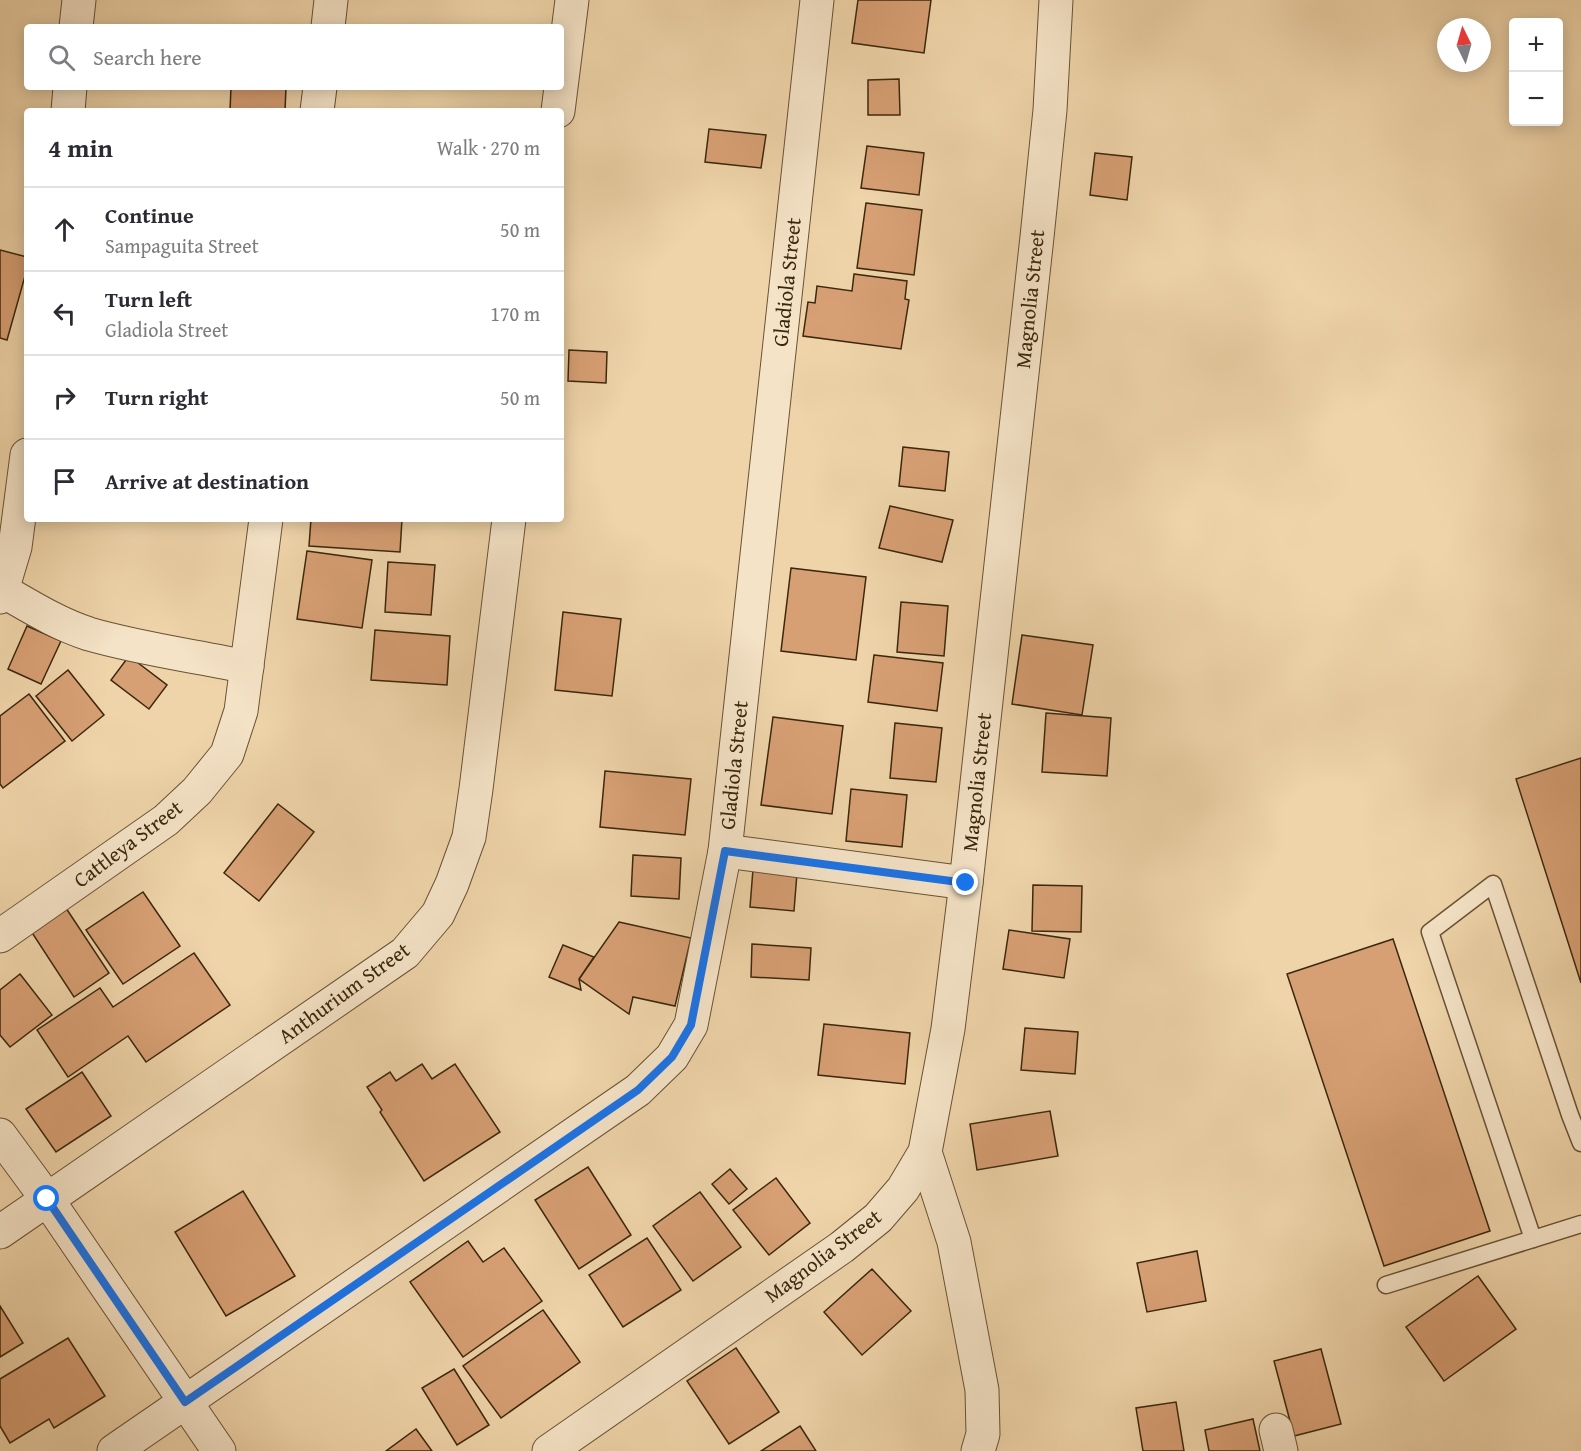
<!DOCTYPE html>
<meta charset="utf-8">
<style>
:root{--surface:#fff;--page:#f7f7f7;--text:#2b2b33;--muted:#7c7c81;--line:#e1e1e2}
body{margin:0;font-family:"Gentium Book Plus",serif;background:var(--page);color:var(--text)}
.controls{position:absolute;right:18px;top:18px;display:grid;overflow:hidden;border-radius:6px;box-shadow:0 3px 15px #0003}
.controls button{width:54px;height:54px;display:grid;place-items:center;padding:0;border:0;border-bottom:2px solid var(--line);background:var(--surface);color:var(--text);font:30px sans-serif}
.compass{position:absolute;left:1437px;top:18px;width:54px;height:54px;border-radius:50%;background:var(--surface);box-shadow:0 3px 15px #0003;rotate:355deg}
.stop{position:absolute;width:18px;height:18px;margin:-14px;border:4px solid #1a73e8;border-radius:50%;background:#fff}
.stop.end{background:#1a73e8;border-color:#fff;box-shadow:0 2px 6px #0008}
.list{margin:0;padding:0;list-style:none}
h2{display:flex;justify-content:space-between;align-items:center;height:78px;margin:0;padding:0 24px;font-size:26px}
h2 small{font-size:20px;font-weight:400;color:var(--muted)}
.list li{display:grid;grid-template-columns:39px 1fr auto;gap:18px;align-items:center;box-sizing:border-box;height:84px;padding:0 24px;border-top:2px solid var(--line)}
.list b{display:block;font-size:22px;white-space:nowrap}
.list p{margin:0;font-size:20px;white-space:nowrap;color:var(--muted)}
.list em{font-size:20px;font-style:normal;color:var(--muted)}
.icon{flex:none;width:33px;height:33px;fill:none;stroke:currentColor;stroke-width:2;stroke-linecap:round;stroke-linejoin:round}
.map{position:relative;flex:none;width:1581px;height:1451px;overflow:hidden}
.search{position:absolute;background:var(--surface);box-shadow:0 3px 15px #0003;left:24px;top:24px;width:540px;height:66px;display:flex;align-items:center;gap:15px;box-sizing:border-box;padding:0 21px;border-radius:6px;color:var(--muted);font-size:22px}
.panel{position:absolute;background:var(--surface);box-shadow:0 3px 15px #0003;left:24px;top:108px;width:540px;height:414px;border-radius:6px}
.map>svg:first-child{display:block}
.building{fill:#d79f74;stroke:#3b270d;stroke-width:1.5}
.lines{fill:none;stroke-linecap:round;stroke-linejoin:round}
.service-casing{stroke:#685234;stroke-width:19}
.minor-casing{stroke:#685234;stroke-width:35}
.service{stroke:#f5e3c7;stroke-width:16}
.minor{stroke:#f5e3c7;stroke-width:33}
.route{stroke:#1a73e8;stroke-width:8}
.labels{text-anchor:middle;stroke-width:4.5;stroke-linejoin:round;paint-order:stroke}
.street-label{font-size:21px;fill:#3b270d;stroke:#f5e3c7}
</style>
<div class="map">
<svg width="1581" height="1451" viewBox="0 0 1581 1451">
<rect width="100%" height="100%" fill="#efd4a9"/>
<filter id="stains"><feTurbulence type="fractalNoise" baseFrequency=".00333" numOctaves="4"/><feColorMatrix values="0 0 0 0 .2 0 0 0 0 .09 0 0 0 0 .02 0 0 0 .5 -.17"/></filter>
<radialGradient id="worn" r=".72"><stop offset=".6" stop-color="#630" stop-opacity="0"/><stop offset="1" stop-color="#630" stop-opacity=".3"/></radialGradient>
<!-- building -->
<g class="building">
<polygon points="858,0 931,0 924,53 852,43"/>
<polygon points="899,79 900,115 868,115 868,80"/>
<polygon points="231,87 286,87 285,111 230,111"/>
<polygon points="709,129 766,135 761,168 705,162"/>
<polygon points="867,146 924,153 919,195 861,188"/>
<polygon points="1095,153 1132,157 1127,200 1090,195"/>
<polygon points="866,203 922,210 914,275 857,268"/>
<polygon points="0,250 27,257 27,269 7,340 0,338"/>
<polygon points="854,274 907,281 905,299 909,300 901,349 803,336 808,302 815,303 817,286 852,291"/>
<polygon points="569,350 607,352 606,383 568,381"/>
<polygon points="903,447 949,452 945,491 899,486"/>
<polygon points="890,506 953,520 942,562 879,548"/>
<polygon points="311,519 402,519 400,552 309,546"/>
<polygon points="307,551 372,560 362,628 297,619"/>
<polygon points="388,562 435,565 431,615 385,612"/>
<polygon points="791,568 866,577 856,660 781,651"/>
<polygon points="901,602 948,606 944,656 897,652"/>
<polygon points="563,612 621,619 612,696 555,690"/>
<polygon points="27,626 61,641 41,684 8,669"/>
<polygon points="375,630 450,636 447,685 371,680"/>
<polygon points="1022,635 1093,645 1082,715 1012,704"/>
<polygon points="874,655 943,663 937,711 868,702"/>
<polygon points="129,656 167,685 149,709 111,680"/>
<polygon points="68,670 104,715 72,741 36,696"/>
<polygon points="29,694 65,741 3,788 0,784 0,716"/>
<polygon points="1046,713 1111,718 1107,776 1042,772"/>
<polygon points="773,717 843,726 832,814 761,805"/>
<polygon points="895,723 942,728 936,782 890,778"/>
<polygon points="1581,758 1581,983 1516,779"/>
<polygon points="605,771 691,779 685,835 600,827"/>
<polygon points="851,789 907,795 902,847 846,841"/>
<polygon points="278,804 314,832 259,901 224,873"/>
<polygon points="633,855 681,858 679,899 631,896"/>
<polygon points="753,869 797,873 794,911 750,907"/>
<polygon points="1033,885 1082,886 1081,932 1032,931"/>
<polygon points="143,892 180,946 123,984 86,930"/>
<polygon points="60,899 109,973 74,997 25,922"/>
<polygon points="619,922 691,938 675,1006 633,997 629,1014 579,979"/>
<polygon points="1009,930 1070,939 1064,978 1003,969"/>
<polygon points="1393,939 1490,1231 1384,1266 1287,974"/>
<polygon points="752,944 811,948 809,980 751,977"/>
<polygon points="563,945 594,957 579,979 581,990 549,977"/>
<polygon points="194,953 230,1005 146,1062 128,1036 68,1077 37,1030 100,988 113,1007"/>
<polygon points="20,974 52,1015 10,1047 0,1035 0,990"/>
<polygon points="824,1024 910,1033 905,1084 818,1075"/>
<polygon points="1025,1028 1078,1032 1075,1074 1021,1070"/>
<polygon points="422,1064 432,1079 455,1064 500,1132 424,1181 380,1112 382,1110 367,1087 390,1072 396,1081"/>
<polygon points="82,1072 111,1116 56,1152 26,1109"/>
<polygon points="1050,1111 1058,1156 977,1170 970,1124"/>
<polygon points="588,1167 631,1235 579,1269 535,1200"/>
<polygon points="730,1169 747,1189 729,1204 712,1184"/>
<polygon points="776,1178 810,1223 769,1255 733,1210"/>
<polygon points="243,1191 295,1276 226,1316 175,1232"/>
<polygon points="700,1192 741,1247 693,1281 653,1226"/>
<polygon points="647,1238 681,1290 623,1327 589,1275"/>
<polygon points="468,1241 483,1262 504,1248 542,1301 463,1357 410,1282"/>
<polygon points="1197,1251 1206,1301 1147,1312 1137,1263"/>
<polygon points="872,1269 911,1311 862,1355 824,1312"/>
<polygon points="1478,1276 1516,1329 1444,1381 1406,1327"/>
<polygon points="0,1306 23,1343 0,1357"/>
<polygon points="543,1310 580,1362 501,1418 463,1366"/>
<polygon points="68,1338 105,1396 54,1428 49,1419 10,1443 0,1426 0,1379"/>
<polygon points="736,1348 779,1412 729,1444 687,1381"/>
<polygon points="1321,1349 1341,1424 1294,1436 1274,1361"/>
<polygon points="454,1369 489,1425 457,1445 422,1388"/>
<polygon points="1176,1402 1184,1451 1143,1451 1136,1408"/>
<polygon points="1253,1419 1260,1451 1209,1451 1205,1430"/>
<polygon points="800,1426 816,1451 761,1451"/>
<polygon points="416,1429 432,1451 386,1451"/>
</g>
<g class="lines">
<defs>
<g id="service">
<polyline points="1533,1239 1430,932 1493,884 1570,1115 1581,1143"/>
<polyline points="1386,1285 1581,1224"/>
</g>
<g id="minor">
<polyline points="76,27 79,0"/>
<polyline points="328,27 331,0"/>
<polyline points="68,111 70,87"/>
<polyline points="317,111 320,87"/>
<polyline points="558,111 572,0"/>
<path d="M3,591C31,607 58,624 89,634C141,649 195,656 247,667"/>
<polyline points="0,597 15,547 27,455"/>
<polyline points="725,851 966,883"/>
<polyline points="0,936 166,820 197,791 227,754 241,711 266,519"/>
<polyline points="0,1135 47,1199 219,1451"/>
<polyline points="925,1152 954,1242 982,1390 983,1434 978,1451"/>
<polyline points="0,1232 405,953 438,914 452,884 469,837 476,789 509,519"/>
<polyline points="1276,1430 1281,1451"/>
<polyline points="114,1451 638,1090 672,1057 691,1025 725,851 817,0"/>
<polyline points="549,1451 842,1247 878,1218 903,1189 925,1152 948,1029 966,883 1037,237 1050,110 1056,0"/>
</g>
</defs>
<!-- service casing -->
<use href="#service" class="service-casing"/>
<!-- minor casing -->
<use href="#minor" class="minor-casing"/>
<!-- service -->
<use href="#service" class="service"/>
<!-- minor -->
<use href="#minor" class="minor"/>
</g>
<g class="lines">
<!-- route -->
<polyline class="route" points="47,1199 185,1402 638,1090 672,1057 691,1025 725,851 966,883"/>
</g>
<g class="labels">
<!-- street labels -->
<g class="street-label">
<text transform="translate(787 282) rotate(-84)" y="7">Gladiola Street</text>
<text transform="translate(1030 299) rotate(-84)" y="7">Magnolia Street</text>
<text transform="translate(734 765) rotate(-84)" y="7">Gladiola Street</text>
<text transform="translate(977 782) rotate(-84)" y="7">Magnolia Street</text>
<text transform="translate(128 844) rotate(-37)" y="7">Cattleya Street</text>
<text transform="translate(344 993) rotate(-36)" y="7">Anthurium Street</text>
<text transform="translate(823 1256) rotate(-37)" y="7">Magnolia Street</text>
</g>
</g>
<rect width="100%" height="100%" filter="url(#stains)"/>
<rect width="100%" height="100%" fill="url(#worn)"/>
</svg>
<div class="controls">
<button>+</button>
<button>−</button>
</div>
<svg class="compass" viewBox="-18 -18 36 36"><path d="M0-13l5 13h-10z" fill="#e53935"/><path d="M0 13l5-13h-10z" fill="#7c7c81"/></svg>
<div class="stop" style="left:47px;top:1199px"></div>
<div class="stop end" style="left:966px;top:883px"></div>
<div class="search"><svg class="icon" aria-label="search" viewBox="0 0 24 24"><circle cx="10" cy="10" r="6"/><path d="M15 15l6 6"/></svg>Search here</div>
<section class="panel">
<h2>4 min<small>Walk · 270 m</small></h2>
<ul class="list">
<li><svg class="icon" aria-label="ahead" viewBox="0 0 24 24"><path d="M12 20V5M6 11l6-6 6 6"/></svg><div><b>Continue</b><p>Sampaguita Street</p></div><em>50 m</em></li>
<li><svg class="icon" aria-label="left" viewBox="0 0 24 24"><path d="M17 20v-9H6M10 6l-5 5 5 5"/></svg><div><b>Turn left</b><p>Gladiola Street</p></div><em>170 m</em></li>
<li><svg class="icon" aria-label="right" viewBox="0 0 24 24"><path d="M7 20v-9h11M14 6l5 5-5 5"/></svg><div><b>Turn right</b></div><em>50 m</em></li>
<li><svg class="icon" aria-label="arrive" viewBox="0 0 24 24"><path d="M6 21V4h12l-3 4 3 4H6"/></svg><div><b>Arrive at destination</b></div></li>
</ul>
</section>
</div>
